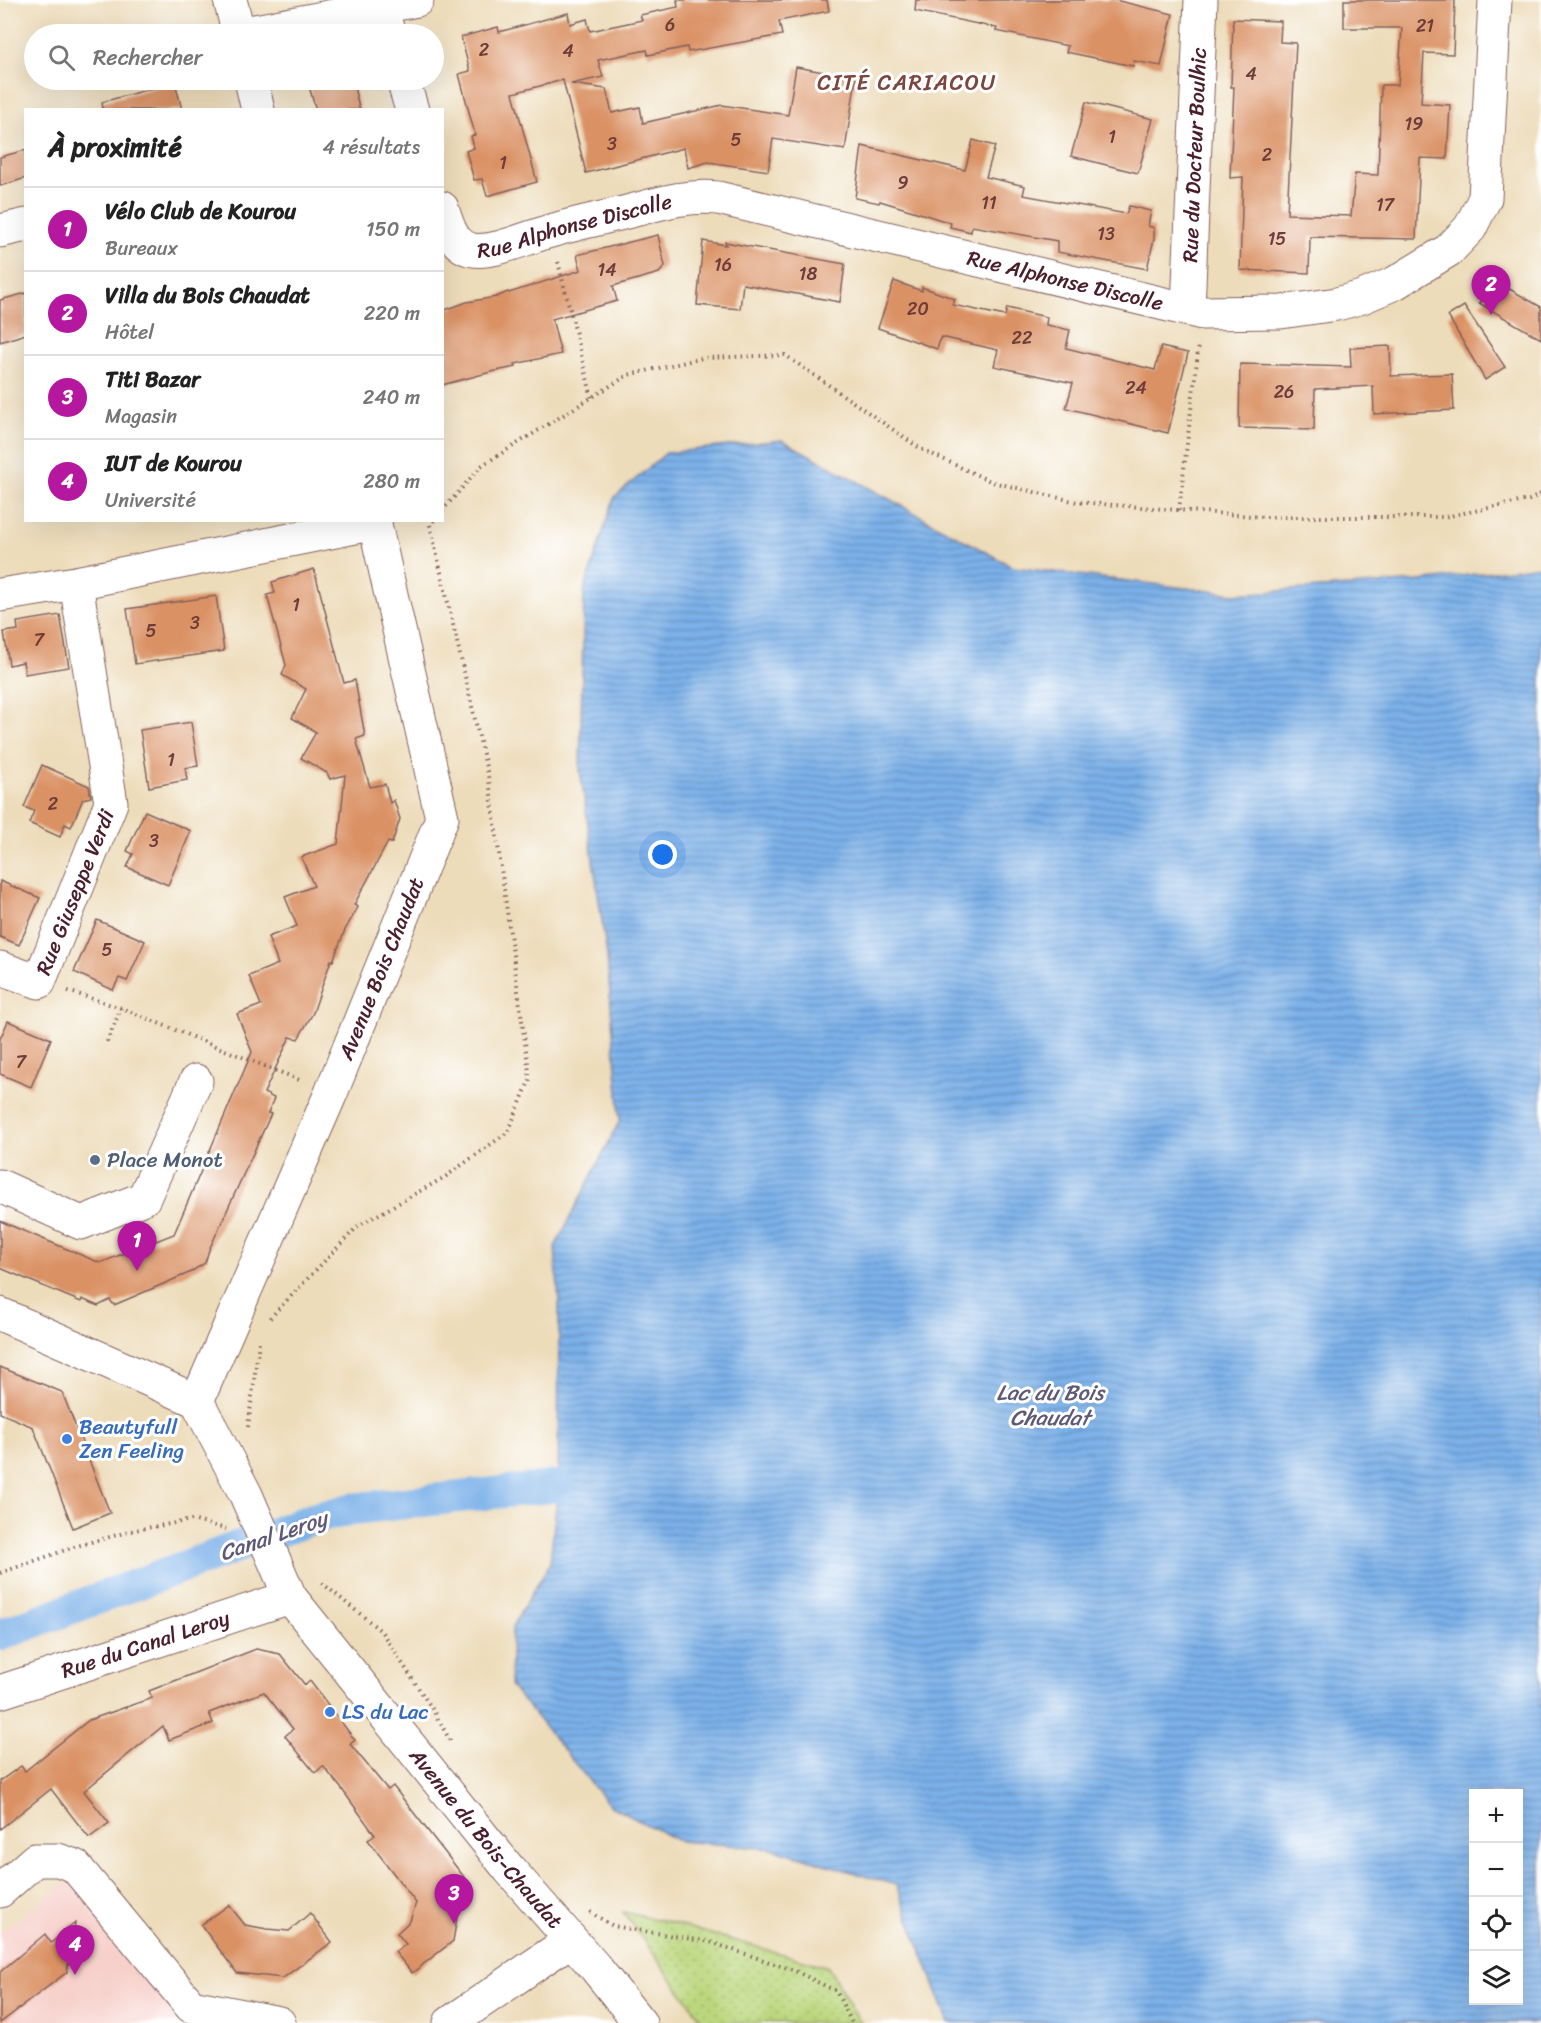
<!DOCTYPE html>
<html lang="fr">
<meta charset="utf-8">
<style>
:root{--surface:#fff;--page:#f2f2f2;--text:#222;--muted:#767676;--line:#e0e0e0;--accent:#b5179e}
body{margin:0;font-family:Sriracha,sans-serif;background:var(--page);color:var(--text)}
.controls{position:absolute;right:18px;bottom:18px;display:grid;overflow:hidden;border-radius:0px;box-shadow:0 6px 24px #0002}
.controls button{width:54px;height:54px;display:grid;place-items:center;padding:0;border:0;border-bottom:2px solid var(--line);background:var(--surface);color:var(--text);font:30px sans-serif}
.you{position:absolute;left:663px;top:855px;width:21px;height:21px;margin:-15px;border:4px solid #fff;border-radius:50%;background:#1a73e8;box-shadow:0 0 0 9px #1a73e833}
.badge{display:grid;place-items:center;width:39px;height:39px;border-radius:50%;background:var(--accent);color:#fff;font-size:20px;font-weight:700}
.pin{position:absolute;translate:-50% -50px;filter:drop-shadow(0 2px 3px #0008)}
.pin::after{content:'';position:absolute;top:32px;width:21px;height:18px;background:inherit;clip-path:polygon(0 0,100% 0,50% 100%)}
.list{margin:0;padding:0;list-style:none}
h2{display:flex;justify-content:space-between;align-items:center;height:78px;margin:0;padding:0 24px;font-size:26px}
h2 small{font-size:20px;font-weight:400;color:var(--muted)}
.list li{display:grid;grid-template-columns:39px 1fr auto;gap:18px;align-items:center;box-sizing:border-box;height:84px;padding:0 24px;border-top:2px solid var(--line)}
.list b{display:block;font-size:22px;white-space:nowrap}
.list p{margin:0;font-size:20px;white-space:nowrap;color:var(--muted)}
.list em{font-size:20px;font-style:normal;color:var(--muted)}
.icon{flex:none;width:33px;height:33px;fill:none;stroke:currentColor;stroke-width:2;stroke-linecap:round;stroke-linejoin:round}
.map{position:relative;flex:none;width:1541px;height:2023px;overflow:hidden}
.search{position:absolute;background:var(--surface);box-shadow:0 6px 24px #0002;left:24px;top:24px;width:420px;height:66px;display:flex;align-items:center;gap:15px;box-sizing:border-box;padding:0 21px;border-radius:33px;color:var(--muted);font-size:22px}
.panel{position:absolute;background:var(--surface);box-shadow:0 6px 24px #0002;left:24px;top:108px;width:420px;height:414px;border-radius:0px}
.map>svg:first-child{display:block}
.built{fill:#f7d0cb}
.grass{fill:url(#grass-dots);stroke:#827b54;stroke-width:1.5}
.water{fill:url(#water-rules);stroke:#62688a;stroke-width:1.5;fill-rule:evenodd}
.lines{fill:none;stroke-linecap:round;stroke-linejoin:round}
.canal{stroke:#7bb1e9;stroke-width:32}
.building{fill:#da9163}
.minor-casing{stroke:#83615d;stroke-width:35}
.path{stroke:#83615d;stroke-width:4;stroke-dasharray:1.5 4.5;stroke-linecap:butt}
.minor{stroke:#fff;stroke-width:33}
.service-dot{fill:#5c6f8a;stroke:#fff;stroke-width:2}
.shop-dot{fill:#3f7fe0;stroke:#fff;stroke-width:2}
.labels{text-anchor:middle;stroke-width:6;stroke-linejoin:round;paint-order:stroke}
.number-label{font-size:18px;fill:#6e3c39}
.street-label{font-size:21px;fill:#4a1f2b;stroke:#fff}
.service-label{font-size:21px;fill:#4e5e75;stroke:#fff;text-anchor:start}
.shop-label{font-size:21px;fill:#366cbe;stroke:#fff;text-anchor:start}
.neighbourhood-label{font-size:22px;letter-spacing:1.5px;fill:#7c473f;stroke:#fff}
.water-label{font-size:22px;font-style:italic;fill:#5e5977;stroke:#fff}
</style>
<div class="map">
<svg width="1541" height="2023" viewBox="0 0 1541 2023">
<defs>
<pattern id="grass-dots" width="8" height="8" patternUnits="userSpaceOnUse" patternTransform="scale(1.5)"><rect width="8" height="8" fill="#bbd77d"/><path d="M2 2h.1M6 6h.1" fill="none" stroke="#a2b86c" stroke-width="1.8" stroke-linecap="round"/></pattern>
<pattern id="water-rules" width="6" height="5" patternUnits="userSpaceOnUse" patternTransform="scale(1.5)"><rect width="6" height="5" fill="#7bb1e9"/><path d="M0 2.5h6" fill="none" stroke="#678fbd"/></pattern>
</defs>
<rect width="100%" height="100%" fill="#fff"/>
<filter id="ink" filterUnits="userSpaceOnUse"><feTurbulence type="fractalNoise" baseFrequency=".0167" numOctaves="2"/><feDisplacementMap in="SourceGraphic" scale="12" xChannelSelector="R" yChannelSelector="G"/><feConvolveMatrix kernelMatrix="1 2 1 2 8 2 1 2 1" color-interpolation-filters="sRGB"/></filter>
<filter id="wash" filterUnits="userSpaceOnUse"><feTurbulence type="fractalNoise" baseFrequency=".008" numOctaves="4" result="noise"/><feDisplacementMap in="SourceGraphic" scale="24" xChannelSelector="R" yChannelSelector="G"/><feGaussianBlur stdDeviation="1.35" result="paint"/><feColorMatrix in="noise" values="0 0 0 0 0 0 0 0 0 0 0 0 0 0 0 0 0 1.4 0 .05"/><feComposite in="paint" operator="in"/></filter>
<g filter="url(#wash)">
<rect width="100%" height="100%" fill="#eddcba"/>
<!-- built -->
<polygon class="built" points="71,1879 220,2023 0,2023 0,1933"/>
<!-- grass -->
<polygon class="grass" points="623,1912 665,1921 828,1967 861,2023 704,2023"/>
<!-- water -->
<path class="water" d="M782,440L1013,567L1235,594L1419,581L1541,566V2023H949L896,1885L774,1849L679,1841L610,1806L510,1685L512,1627L550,1563L558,1486L559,1302L555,1247L620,1120L607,956L580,770L584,591L614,498L666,453ZM1474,1794H1518V2000H1474Z"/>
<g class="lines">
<!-- canal -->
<polyline class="canal" points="0,1635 312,1519 352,1509 558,1486"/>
</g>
<g id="blocks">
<!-- building -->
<g class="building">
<polygon points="677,0 827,0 829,11 779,21 782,35 688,52 687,47 648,55 647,50 598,60 603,77 571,84 606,89 612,113 640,107 643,123 722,105 788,115 796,67 856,78 845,150 773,139 768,171 708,162 688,168 684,148 586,173 563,80 513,93 537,182 487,196 482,179 474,180 466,151 474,148 471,136 475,135 459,74 470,71 461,37 498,27 499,32 568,13 570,24 587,19 590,31 642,20 640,15 678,7"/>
<polygon points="916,0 1115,0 1173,14 1161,66 1134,61 1133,66 1066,52 1068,46 996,31 997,28 915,11"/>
<polygon points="1344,0 1455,0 1453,54 1424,53 1421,103 1450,105 1447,159 1420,158 1416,239 1310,237 1309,273 1240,270 1243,177 1230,178 1234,87 1231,87 1233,19 1281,21 1280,42 1296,43 1287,214 1351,216 1355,174 1378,175 1381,85 1398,85 1402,28 1344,28"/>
<polygon points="307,80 352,80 360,110 316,110"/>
<polygon points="175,82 182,110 103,110 102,102"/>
<polygon points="1086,102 1153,119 1138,173 1071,156"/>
<polygon points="973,140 995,146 986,177 1025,186 1023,195 1126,214 1129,206 1151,211 1148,226 1154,228 1154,239 1147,269 1057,252 1057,241 972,226 971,232 950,227 951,223 913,211 880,201 879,203 855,198 862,146 965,170"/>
<polygon points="26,150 26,178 0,186 0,157"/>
<polygon points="658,235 665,266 659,273 613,286 617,301 552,319 561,354 515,364 516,367 491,372 442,385 442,311 467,302 496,297 508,292 509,293 581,270 577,255"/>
<polygon points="703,241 726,245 725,242 845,264 840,302 743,284 740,309 697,305"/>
<polygon points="894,281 922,291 922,287 955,299 953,305 1005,316 1007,308 1047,317 1046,325 1070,330 1066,348 1155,370 1161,347 1188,353 1168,433 1066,408 1073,383 994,366 998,350 941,337 937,349 878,328"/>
<polygon points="1506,287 1541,307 1541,339 1479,303"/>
<polygon points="26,293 26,334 0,342 0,300"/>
<polygon points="1464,306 1505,367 1485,380 1448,316"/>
<polygon points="1390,346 1391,376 1452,374 1454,410 1374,414 1373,386 1315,389 1314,430 1239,428 1240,364 1351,367 1350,348"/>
<polygon points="314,569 344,683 355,680 365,736 356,739 370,787 385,784 390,803 394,800 400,819 392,843 388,842 354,905 358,907 345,930 333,961 331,960 313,1013 298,1039 290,1037 264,1093 274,1098 268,1113 271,1114 209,1250 205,1263 189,1273 114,1305 110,1300 98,1306 82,1299 81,1302 0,1268 0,1221 100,1263 174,1234 252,1052 237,1014 261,1005 249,976 278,964 268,937 297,926 285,897 314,886 301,857 338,844 345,775 330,779 327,773 301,758 316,732 292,718 306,689 282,675 286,665 267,595 275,593 272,582"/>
<polygon points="216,596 224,651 135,664 127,609"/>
<polygon points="60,615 69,667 25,674 23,662 9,665 4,632 18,630 17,622"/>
<polygon points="191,722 198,766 185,768 187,780 149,787 140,730"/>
<polygon points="42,765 89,786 91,797 83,799 71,827 65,824 60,837 29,823 34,811 24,807"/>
<polygon points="145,811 191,831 168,885 127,867 133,854 127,851"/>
<polygon points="0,881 40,898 19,945 0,937"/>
<polygon points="97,920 145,941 127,981 119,978 113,990 74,972"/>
<polygon points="8,1021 51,1039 31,1087 0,1074 0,1039"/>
<polygon points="0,1367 62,1392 110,1513 73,1528 33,1427 0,1413"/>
<polygon points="256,1649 280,1654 305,1685 310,1681 355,1740 350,1744 388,1790 393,1786 464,1877 453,1941 412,1973 395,1952 406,1944 397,1933 410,1921 416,1903 368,1840 375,1835 341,1788 323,1766 315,1773 285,1736 293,1729 264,1692 209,1713 213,1723 169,1740 163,1726 84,1791 109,1823 89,1838 51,1789 0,1829 0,1781 21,1766 25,1771 89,1720 152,1698 149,1691"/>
<polygon points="229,1905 245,1925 267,1929 289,1931 310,1913 332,1942 283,1978 237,1973 201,1925"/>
<polygon points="75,1923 67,1972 0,2023 0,1972 45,1934 51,1943"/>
</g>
</g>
</g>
<g filter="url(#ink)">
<use href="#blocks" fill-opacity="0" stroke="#83615d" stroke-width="1.5"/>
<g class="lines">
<defs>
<g id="minor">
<polyline points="230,0 239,34"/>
<polyline points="381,8 389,34"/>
<polyline points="239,34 417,0"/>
<polyline points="251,80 258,110"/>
<polyline points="403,80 412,110"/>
<path id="s1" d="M442,208C447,224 453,247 473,250C493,253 524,239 544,233C569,225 594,220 619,214C652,206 685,194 718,198L1202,313L1281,312L1337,304L1362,297L1395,283L1449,250L1470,228L1485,198L1495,0"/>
<polyline points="0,231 26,225"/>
<path id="s2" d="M1188,309L1201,0"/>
<polyline points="0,595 76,583 375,523"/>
<path id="s3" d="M0,968L39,982L111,803L76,583"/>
<polyline points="0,1186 81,1223 144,1198 196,1081"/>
<polyline points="0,1314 197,1401"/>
<path id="s4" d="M197,1401L331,1093L442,818L374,520"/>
<path id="s5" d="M197,1401L246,1495L290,1597L509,1869L595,1967L640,2023"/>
<path id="s6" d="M0,1692L290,1597"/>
<polyline points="0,1891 35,1860 58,1860 75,1866 191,2006 279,2023"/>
<polyline points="450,2023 571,1940"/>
</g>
</defs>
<!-- minor casing -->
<use href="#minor" class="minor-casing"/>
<!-- path -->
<g class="path">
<polyline points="558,262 592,398"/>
<polyline points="1179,510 1199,344"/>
<polyline points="442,511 481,466 628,375 703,358 785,355 921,449 992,482 1077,502 1264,517 1444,517 1529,500 1541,494"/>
<polyline points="68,991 121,1008 302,1081"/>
<polyline points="107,1042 121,1008"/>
<polyline points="270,1318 358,1226 445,1177 508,1132 530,1079 489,780 430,525 434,520"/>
<polyline points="248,1427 259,1342"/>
<polyline points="0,1573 77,1546 135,1530 192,1520 226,1529"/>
<polyline points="322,1583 381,1631 433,1710 452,1744"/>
<polyline points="590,1912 613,1926 710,1942 793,1970 836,1991 852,2023"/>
</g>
<!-- minor -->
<use href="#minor" class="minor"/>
</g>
</g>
<!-- markers -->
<circle class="service-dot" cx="95" cy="1160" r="6"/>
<g class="shop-dot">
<circle cx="67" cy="1439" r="6"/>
<circle cx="330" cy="1712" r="6"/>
</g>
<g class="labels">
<!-- number labels -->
<g class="number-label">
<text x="670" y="31">6</text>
<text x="1425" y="32">21</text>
<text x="484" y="56">2</text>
<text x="568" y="57">4</text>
<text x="1251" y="80">4</text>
<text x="1414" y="130">19</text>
<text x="1112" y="143">1</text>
<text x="736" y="146">5</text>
<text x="612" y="150">3</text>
<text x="1267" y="161">2</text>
<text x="503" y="169">1</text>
<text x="903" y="189">9</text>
<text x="989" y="209">11</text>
<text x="1385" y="211">17</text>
<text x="1106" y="240">13</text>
<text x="1277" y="245">15</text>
<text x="723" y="271">16</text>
<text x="607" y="276">14</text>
<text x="808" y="280">18</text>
<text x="918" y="315">20</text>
<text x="1022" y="344">22</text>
<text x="1136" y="394">24</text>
<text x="1284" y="398">26</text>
<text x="296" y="611">1</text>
<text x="195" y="629">3</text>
<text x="151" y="637">5</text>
<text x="39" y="646">7</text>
<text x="171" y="766">1</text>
<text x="53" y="810">2</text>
<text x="154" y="847">3</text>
<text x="107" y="956">5</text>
<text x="21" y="1068">7</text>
</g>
<!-- street labels -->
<g class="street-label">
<text dy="7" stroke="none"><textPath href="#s2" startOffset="154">Rue du Docteur Boulhic</textPath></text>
<text dy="7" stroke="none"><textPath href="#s1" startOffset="160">Rue Alphonse Discolle</textPath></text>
<text dy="7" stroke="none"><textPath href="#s1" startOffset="664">Rue Alphonse Discolle</textPath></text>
<text dy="7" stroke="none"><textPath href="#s3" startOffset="138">Rue Giuseppe Verdi</textPath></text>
<text dy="7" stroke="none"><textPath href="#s4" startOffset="470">Avenue Bois Chaudat</textPath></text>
<text dy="7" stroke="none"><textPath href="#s6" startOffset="153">Rue du Canal Leroy</textPath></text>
<text dy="7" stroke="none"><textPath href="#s5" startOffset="528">Avenue du Bois-Chaudat</textPath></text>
</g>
<!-- service labels -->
<g class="service-label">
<text x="107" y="1167">Place Monot</text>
</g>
<!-- shop labels -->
<g class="shop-label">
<text x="79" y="1434">Beautyfull<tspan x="79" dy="24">Zen Feeling</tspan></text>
<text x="342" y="1719">LS du Lac</text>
</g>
<!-- neighbourhood labels -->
<g class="neighbourhood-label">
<text x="907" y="90">CITÉ CARIACOU</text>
</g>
<!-- water labels -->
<g class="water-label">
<text x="1050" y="1400">Lac du Bois<tspan x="1050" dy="25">Chaudat</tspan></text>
<text transform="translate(273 1535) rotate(-19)" y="8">Canal Leroy</text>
</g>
</g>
</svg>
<div class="controls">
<button>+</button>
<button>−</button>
<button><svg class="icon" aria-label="locate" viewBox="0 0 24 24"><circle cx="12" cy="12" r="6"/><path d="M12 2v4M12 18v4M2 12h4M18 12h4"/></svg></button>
<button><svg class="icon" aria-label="layers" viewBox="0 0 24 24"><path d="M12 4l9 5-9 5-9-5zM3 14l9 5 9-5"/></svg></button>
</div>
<div class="you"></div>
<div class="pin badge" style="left:137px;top:1271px">1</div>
<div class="pin badge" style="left:1491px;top:315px">2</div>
<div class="pin badge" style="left:454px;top:1924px">3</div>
<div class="pin badge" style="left:75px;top:1975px">4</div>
<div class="search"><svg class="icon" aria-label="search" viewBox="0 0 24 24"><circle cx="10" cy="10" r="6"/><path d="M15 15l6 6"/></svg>Rechercher</div>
<section class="panel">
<h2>À proximité<small>4 résultats</small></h2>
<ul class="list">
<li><span class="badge">1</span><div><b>Vélo Club de Kourou</b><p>Bureaux</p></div><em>150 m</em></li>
<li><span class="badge">2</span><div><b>Villa du Bois Chaudat</b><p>Hôtel</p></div><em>220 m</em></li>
<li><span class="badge">3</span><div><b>Titi Bazar</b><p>Magasin</p></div><em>240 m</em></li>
<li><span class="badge">4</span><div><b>IUT de Kourou</b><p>Université</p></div><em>280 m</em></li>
</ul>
</section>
</div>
